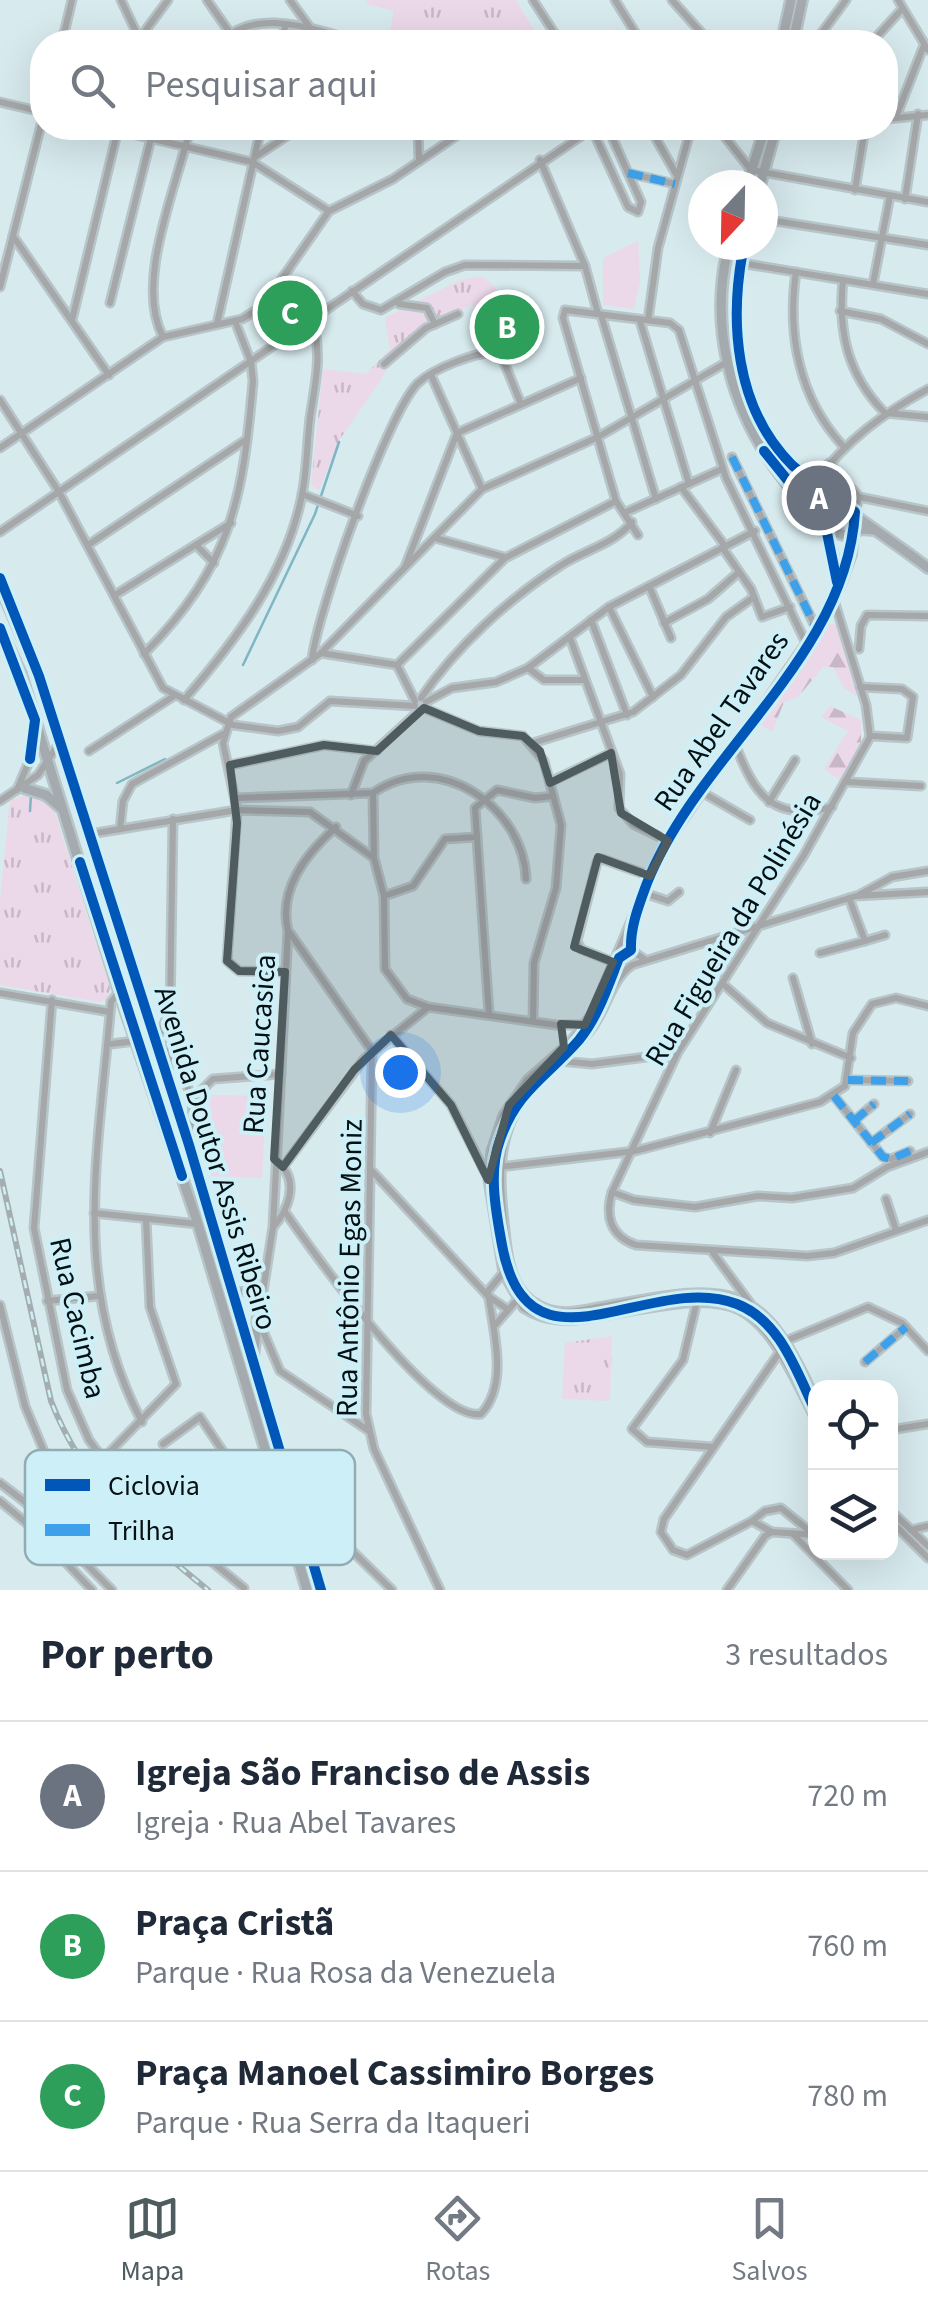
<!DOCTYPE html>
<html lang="pt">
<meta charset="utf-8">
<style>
:root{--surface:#fff;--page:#f6f6f7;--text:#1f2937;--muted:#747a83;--line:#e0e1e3;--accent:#4e5c60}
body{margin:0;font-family:"Source Sans 3",sans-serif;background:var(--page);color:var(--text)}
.controls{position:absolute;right:30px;bottom:30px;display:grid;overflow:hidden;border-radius:20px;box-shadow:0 10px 40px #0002}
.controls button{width:90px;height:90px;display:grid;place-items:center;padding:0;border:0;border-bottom:2px solid var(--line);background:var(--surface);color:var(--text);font:50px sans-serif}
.compass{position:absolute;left:688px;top:170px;width:90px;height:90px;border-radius:50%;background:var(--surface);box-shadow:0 10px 40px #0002;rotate:202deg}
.you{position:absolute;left:400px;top:1072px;width:35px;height:35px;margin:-25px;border:8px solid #fff;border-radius:50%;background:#1a73e8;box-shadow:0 0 0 15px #1a73e833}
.badge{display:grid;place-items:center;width:65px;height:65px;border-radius:50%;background:var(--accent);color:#fff;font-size:32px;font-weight:700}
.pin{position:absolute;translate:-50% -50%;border:5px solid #fff;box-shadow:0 2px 10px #0006}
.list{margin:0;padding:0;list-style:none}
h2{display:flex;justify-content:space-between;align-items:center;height:130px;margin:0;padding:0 40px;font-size:42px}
h2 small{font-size:32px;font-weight:400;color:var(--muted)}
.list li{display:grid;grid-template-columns:65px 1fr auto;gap:30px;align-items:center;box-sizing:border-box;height:150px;padding:0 40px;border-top:2px solid var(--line)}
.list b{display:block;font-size:38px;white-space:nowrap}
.list p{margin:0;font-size:32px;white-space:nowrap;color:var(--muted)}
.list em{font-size:32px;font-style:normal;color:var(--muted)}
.icon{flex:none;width:55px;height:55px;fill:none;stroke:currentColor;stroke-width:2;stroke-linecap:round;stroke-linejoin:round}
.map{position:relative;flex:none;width:928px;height:1590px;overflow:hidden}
.search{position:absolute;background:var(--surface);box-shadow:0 10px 40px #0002;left:30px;right:30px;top:30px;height:110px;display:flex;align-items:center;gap:25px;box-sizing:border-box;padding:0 35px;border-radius:40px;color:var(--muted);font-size:38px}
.sheet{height:580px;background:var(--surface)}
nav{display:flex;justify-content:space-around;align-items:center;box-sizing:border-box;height:140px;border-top:2px solid var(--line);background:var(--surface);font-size:28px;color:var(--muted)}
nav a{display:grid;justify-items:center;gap:5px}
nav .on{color:var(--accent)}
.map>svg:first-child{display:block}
.grass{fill:#ebd8e9}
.forest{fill:url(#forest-firs)}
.park{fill:url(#park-tufts)}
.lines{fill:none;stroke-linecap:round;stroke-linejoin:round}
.stream{stroke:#7eb6c3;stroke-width:2.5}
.minor-casing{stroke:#b7c5c9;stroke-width:11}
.major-casing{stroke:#b7c5c9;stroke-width:14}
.minor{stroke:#a5a7a9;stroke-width:6}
.major{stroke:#a4aaad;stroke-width:9}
.rail-casing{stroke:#a4aeb0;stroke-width:6}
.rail{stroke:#cdf0f8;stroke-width:2.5;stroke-dasharray:8;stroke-linecap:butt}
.quiet{stroke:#3ca1ea;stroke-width:8;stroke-dasharray:15 8;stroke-linecap:butt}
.cycleway-casing{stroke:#cdf0f8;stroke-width:16}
.cycleway{stroke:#0057b8;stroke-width:10}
.marked{fill:#4e5c60;fill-opacity:0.2;stroke:#4e5c60;stroke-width:8;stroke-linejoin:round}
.labels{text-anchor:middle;stroke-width:8;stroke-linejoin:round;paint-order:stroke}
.street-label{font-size:30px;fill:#051013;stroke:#cdf0f8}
.key{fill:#cdf0f8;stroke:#91adb3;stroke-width:2.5}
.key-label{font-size:28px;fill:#051013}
</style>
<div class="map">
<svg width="928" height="1590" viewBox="0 0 928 1590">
<defs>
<pattern id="forest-firs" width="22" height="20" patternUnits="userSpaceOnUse" patternTransform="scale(2.5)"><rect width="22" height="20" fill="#ebd8e9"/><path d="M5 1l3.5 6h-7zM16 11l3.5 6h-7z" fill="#c8b8c7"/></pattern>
<pattern id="park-tufts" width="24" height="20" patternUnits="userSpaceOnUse" patternTransform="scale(2.5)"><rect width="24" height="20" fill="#ebd8e9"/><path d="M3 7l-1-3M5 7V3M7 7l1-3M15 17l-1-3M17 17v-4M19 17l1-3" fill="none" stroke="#c8b8c7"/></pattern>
</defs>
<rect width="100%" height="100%" fill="#d7eaee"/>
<!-- grass -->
<g class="grass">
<polygon points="638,241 640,281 634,309 603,305 603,258"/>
<polygon points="210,1095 266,1096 262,1178 211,1176"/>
</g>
<!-- forest -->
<g class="forest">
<polygon points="829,624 837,624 858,697 844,688 833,667 823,667 798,697 784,702 772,732 761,725"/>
<polygon points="830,706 861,720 861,749 843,782 824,769 848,731 821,717"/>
</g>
<!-- park -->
<g class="park">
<polygon points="367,0 516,0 541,42 388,39 394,11 367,4"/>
<polygon points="481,276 496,288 491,297 502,312 523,315 531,336 505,344 495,341 472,304 397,346 382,378 340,439 319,490 311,485 323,369 366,374 390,349 385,318 460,280"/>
<polygon points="39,792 53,806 110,988 108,999 100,1002 0,985 0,901 10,800"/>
<polygon points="612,1336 610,1401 562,1399 565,1343"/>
</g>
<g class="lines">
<!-- stream -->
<g class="stream">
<polyline points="243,665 315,514 339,442"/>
<polyline points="117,783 165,759"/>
<polyline points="30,811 31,795"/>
</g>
<defs>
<g id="minor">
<polyline points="121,0 138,36"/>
<polyline points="207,0 230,33"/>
<polyline points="290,0 311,29"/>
<polyline points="533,0 560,42"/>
<polyline points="615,0 641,42"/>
<polyline points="672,0 705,37"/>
<polyline points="898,0 928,50"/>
<polyline points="62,42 72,0"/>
<polyline points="137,42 168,0"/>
<path d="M221,42C259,4 319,33 364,42"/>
<polyline points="281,42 286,24"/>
<polyline points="815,42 846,0"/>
<polyline points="872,42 902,9"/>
<polyline points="0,102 42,112"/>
<polyline points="896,117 924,45"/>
<polyline points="886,119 928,115"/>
<polyline points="106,128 252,162 329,211"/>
<polyline points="418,128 419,161"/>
<polyline points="650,128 676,174"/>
<polyline points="718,128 751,170 928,202"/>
<polyline points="793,128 838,128"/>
<polyline points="592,129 628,207 638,212 641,202 608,128"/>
<polyline points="255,157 299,128"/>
<polyline points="540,160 585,266 598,314"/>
<polyline points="628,173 675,184"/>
<polyline points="855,190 865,128"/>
<polyline points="905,199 918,114"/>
<polyline points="763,219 928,245"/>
<polyline points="13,236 109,375"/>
<polyline points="741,263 928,294"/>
<path d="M796,272C787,335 799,398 843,446"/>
<path d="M843,280C838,331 847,374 884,412"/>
<polyline points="873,284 890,196"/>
<polyline points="0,287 42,121"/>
<polyline points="352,291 363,304 381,310 445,272 465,265 585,266"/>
<polyline points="110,303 151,138"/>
<polyline points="399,304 427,308 435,324"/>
<polyline points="263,306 284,340"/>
<polyline points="840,311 881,319 928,344"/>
<polyline points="601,315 656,499"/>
<polyline points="72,320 118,129"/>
<polyline points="648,320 658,248 691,128"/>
<polyline points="640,321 689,484"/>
<polyline points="217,324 261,128"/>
<polyline points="476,334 485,353"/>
<path d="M163,337C134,282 177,187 190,128"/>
<polyline points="384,364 426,328 458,314"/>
<polyline points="431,375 482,489"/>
<polyline points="0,400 59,492 163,688 233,725 278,731 298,727 330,701 415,706"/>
<polyline points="886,413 928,417"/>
<polyline points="0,448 163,337 242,319 263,306 329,211 393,179 468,128"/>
<polyline points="732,457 816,628"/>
<polyline points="829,463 859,497 855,512"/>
<path d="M815,482C847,440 882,414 928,389"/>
<polyline points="681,487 725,546"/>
<polyline points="302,494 358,516"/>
<polyline points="859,497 928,511"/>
<polyline points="624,513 722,469"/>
<polyline points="0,532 593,128"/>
<polyline points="638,535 616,501 563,318 565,310 670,323 679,330 726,478 806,643"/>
<polyline points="435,538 504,557"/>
<polyline points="88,545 247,439"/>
<polyline points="196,545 214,563"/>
<polyline points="722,547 751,589 762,617 790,607"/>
<polyline points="405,567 457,433 581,378"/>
<polyline points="649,586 671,638"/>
<polyline points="115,595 231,523"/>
<path d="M834,600L866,705L870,737L804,855L678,1052L612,1192C605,1216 610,1236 636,1245L807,1256L834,1253L928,1220"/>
<polyline points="609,607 653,697"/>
<polyline points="591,620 627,715"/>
<polyline points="664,623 708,599 739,572"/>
<polyline points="570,638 620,774 619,808 633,824 668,841"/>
<polyline points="859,649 861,626 867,615 928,616"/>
<polyline points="321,653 397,665"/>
<path d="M144,654C231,566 243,500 253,381L251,362L235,321"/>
<path d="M312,660C316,615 388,412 418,383C434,368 474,353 495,352L504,362L521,404"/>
<polyline points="397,665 505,558 616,501"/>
<polyline points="397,665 415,701"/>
<polyline points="528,668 544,680 584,680"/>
<polyline points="860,687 902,689 913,697 907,738 873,736"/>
<path d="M421,698C456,647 508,599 560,566C584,550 613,545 632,522"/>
<path d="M184,700C236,640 286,575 302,495C307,470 307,444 310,418C315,384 323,353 312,320"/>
<polyline points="426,702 452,688 496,682 528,668 609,607 755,531"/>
<polyline points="424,708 479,731 523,736 544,761 561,825 556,888 534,963 533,1021"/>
<polyline points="533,743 633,712 681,675 726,617 754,597"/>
<path d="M735,744C755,795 772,822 832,807"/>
<polyline points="89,751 174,696"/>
<polyline points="230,765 324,745 376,751"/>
<polyline points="550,782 611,753"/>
<polyline points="848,782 921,786"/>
<polyline points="17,790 30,759 35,726"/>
<polyline points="700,791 750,820"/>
<polyline points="351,795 364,761 420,710"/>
<polyline points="237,798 373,793"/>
<polyline points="0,801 38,775 60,742"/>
<polyline points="769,802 795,760"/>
<polyline points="173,819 170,1014 192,1105"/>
<polyline points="120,829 123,801 132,784 223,734"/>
<polyline points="90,834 237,810 310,812 374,858 384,896 385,969 407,999 428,1007 556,1025 584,1025"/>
<path d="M374,856L373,793C439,747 524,808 526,879"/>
<polyline points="644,893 668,901 679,892"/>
<polyline points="859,895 892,877 928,871"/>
<polyline points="384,896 413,886 445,839 477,837"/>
<polyline points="635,921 631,950 644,959"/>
<polyline points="290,933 372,1051"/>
<polyline points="865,941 885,935"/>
<polyline points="820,953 865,941 849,898"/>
<polyline points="613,962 581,949 577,941 597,862 602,859 650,876"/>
<polyline points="285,972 239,971 227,961 237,810 223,743 231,717 321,653 482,489 598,437 727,362"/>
<polyline points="793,978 812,1044"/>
<polyline points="722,983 767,1023 851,1058"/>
<path d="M119,992L111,1002C99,1150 69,1284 142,1422"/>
<polyline points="0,993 110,1012"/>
<polyline points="52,1000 34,1228 67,1390 89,1440 130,1495 244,1588"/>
<polyline points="489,1014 475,808 497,790 535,798 553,796"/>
<polyline points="391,1035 451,1105 486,1174"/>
<polyline points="111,1044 135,1041"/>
<polyline points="372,1051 366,1414 374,1449 440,1590"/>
<polyline points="560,1061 592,1064 677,1053"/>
<polyline points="168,1070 171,1033"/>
<polyline points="848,1080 908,1081"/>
<polyline points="834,1096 883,1157 891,1159 910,1151"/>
<polyline points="854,1121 874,1104"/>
<polyline points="710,1133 736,1070"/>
<polyline points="189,1139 194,1098 213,1079 281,1074"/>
<polyline points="871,1143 910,1114"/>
<polyline points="283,1167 364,1059 427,1008"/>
<polyline points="500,1167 635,1151 820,1102 845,1086 853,1033 872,1004 896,998 928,1006"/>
<polyline points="372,1171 488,1296 507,1309"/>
<polyline points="612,1192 634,1200 695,1207 758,1196 792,1198 853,1188 887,1167 928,1152"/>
<polyline points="886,1199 896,1230"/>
<path d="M285,1212C313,1252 433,1422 481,1414C510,1383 492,1328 488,1291L503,1273"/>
<polyline points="94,1213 198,1224"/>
<path d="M274,1226C288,1210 298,1184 282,1166"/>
<polyline points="713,1253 750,1303"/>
<polyline points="233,1291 263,1293"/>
<polyline points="47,1301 98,1296"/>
<polyline points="697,1301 683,1360 632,1429 647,1442 713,1447"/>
<polyline points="0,1305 25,1406 48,1461 44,1478 25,1502"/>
<path d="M260,1311L273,1227L288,931C278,889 306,854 336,827"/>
<polyline points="260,1324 280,1371 369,1431"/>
<polyline points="496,1324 517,1300"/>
<polyline points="865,1362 906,1327"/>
<path d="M816,1401C760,1271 724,1285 598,1307C577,1311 559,1316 539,1305C514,1292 509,1266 506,1240C500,1185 492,1132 533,1088C552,1067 575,1051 592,1028C607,1008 611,980 632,965L856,896L928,892"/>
<path d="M816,1421C750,1284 740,1292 597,1317C569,1322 547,1323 523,1308L503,1273L488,1180L491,1151L503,1115L527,1080L569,1043L591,1015L659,855L826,614L838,589"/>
<polyline points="890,1430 928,1424"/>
<polyline points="163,1444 200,1417 226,1456 275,1488"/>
<polyline points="103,1459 176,1384 150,1307 146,1219"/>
<polyline points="0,1483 25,1502 112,1590"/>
<polyline points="293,1493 392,1590"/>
<polyline points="0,1501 37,1532 92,1590"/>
<polyline points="890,1510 928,1546"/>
<polyline points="890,1520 928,1558"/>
<polyline points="752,1521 765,1511 781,1508 812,1533"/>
<polyline points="171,1524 285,1523"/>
<polyline points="911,1530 928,1526"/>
<polyline points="772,1532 752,1521 687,1555 673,1550 661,1532 664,1519 788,1340 868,1307 902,1323 928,1351"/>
<polyline points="793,1534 848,1590"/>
<polyline points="727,1590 765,1536 772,1532 816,1535"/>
</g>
<g id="major">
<polyline points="782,42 791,0"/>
<polyline points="793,42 802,0"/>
<polyline points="747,185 765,128"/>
<polyline points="760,185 776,128"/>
<path d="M729,245C708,326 731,410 781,476C819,527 831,520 838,589"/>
<path d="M744,245C729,320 734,406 792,464C831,503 884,534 928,568"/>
<polyline points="827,529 843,535 862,529 874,530"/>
<polyline points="0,586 39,676 189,1145 321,1590"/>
<polyline points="839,587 851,554 855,512"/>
<polyline points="0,628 21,674 119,992 198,1224 307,1590"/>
<polyline points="24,788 46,795 60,807"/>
<polyline points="153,1035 164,1028 170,1014"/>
<polyline points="253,1356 259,1309"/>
<polyline points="298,1530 312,1525 333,1533"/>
</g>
</defs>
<!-- minor casing -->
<use href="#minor" class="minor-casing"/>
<!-- major casing -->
<use href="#major" class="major-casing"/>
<!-- minor -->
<use href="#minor" class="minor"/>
<!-- major -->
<use href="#major" class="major"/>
<defs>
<path id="rail" d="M0,1171L51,1401C83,1483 141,1536 208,1590"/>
</defs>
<!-- rail casing -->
<use href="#rail" class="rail-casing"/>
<!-- rail -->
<use href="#rail" class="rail"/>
<!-- quiet -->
<g class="quiet">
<polyline points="628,173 675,184"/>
<polyline points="732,457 816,628"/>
<polyline points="848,1080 908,1081"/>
<polyline points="834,1096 883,1157 891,1159 910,1151"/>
<polyline points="854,1121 874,1104"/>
<polyline points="871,1143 910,1114"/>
<polyline points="865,1362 906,1327"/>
</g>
<defs>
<g id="cycleway">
<path d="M744,245C729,319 734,407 792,465C811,482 834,496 855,512C846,659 699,752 647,883C639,905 630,927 631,950L619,958C608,986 598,1017 579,1040C547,1077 517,1090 500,1140C488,1172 496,1212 502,1245C528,1387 649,1270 737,1304C781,1321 797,1373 816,1412"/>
<polyline points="764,451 826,528 837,582"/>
<polyline points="0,578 39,676 189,1145 321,1590"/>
<polyline points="0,628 35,720 30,759"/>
<polyline points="80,862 182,1176"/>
</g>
</defs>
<!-- cycleway casing -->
<use href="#cycleway" class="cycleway-casing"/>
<!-- cycleway -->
<use href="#cycleway" class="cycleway"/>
</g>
<!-- marked area -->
<path class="marked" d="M424,708L479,731L523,736L540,751L550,783L611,753L621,813L668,841L650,876L598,857L574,947L613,962L585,1025L561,1024L564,1047L509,1105L488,1180L451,1105L391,1035L354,1070L283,1167L274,1159L285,972L239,971L227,961L237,823L230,765L324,745L377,751Z"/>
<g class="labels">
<!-- street labels -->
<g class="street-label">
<text transform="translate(721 721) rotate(-55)" y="10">Rua Abel Tavares</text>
<text transform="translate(733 929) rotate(-59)" y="10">Rua Figueira da Polinésia</text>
<text transform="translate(259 1044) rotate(-86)" y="10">Rua Caucasica</text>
<text transform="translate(216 1158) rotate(73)" y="10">Avenida Doutor Assis Ribeiro</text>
<text transform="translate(349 1268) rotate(-89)" y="10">Rua Antônio Egas Moniz</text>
<text transform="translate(78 1318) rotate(77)" y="10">Rua Cacimba</text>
</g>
</g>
<!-- legend -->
<rect x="25" y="1450" width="330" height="115" rx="15" class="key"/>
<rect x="45" y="1479" width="45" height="12" fill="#0057b8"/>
<rect x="45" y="1524" width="45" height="12" fill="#3ca1ea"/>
<g class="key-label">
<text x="108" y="1495">Ciclovia</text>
<text x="108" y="1540">Trilha</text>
</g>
</svg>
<div class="controls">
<button><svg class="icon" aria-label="locate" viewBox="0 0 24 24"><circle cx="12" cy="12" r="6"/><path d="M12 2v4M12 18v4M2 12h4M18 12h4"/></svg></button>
<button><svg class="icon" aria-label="layers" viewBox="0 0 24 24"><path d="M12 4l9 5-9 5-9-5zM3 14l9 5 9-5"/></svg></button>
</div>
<svg class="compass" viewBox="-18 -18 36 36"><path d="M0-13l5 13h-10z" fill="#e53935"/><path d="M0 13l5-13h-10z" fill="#747a83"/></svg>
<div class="you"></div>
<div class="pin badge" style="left:819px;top:498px;background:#6b7280">A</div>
<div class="pin badge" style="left:507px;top:327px;background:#2e9e5b">B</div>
<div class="pin badge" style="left:290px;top:313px;background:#2e9e5b">C</div>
<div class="search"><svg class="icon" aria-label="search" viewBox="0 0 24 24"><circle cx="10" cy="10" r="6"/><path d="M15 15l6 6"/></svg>Pesquisar aqui</div>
</div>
<section class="sheet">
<h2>Por perto<small>3 resultados</small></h2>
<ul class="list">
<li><span class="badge" style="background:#6b7280">A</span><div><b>Igreja São Franciso de Assis</b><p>Igreja · Rua Abel Tavares</p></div><em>720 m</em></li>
<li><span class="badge" style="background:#2e9e5b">B</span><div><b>Praça Cristã</b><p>Parque · Rua Rosa da Venezuela</p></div><em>760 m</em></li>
<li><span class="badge" style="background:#2e9e5b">C</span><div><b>Praça Manoel Cassimiro Borges</b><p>Parque · Rua Serra da Itaqueri</p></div><em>780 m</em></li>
</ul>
</section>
<nav>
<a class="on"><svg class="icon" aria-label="map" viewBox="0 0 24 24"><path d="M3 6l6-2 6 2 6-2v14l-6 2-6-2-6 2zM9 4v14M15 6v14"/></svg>Mapa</a>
<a><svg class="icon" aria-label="directions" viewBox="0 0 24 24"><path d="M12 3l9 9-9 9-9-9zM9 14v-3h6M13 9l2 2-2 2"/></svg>Rotas</a>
<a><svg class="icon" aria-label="saved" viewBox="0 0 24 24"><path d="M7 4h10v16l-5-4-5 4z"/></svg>Salvos</a>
</nav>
